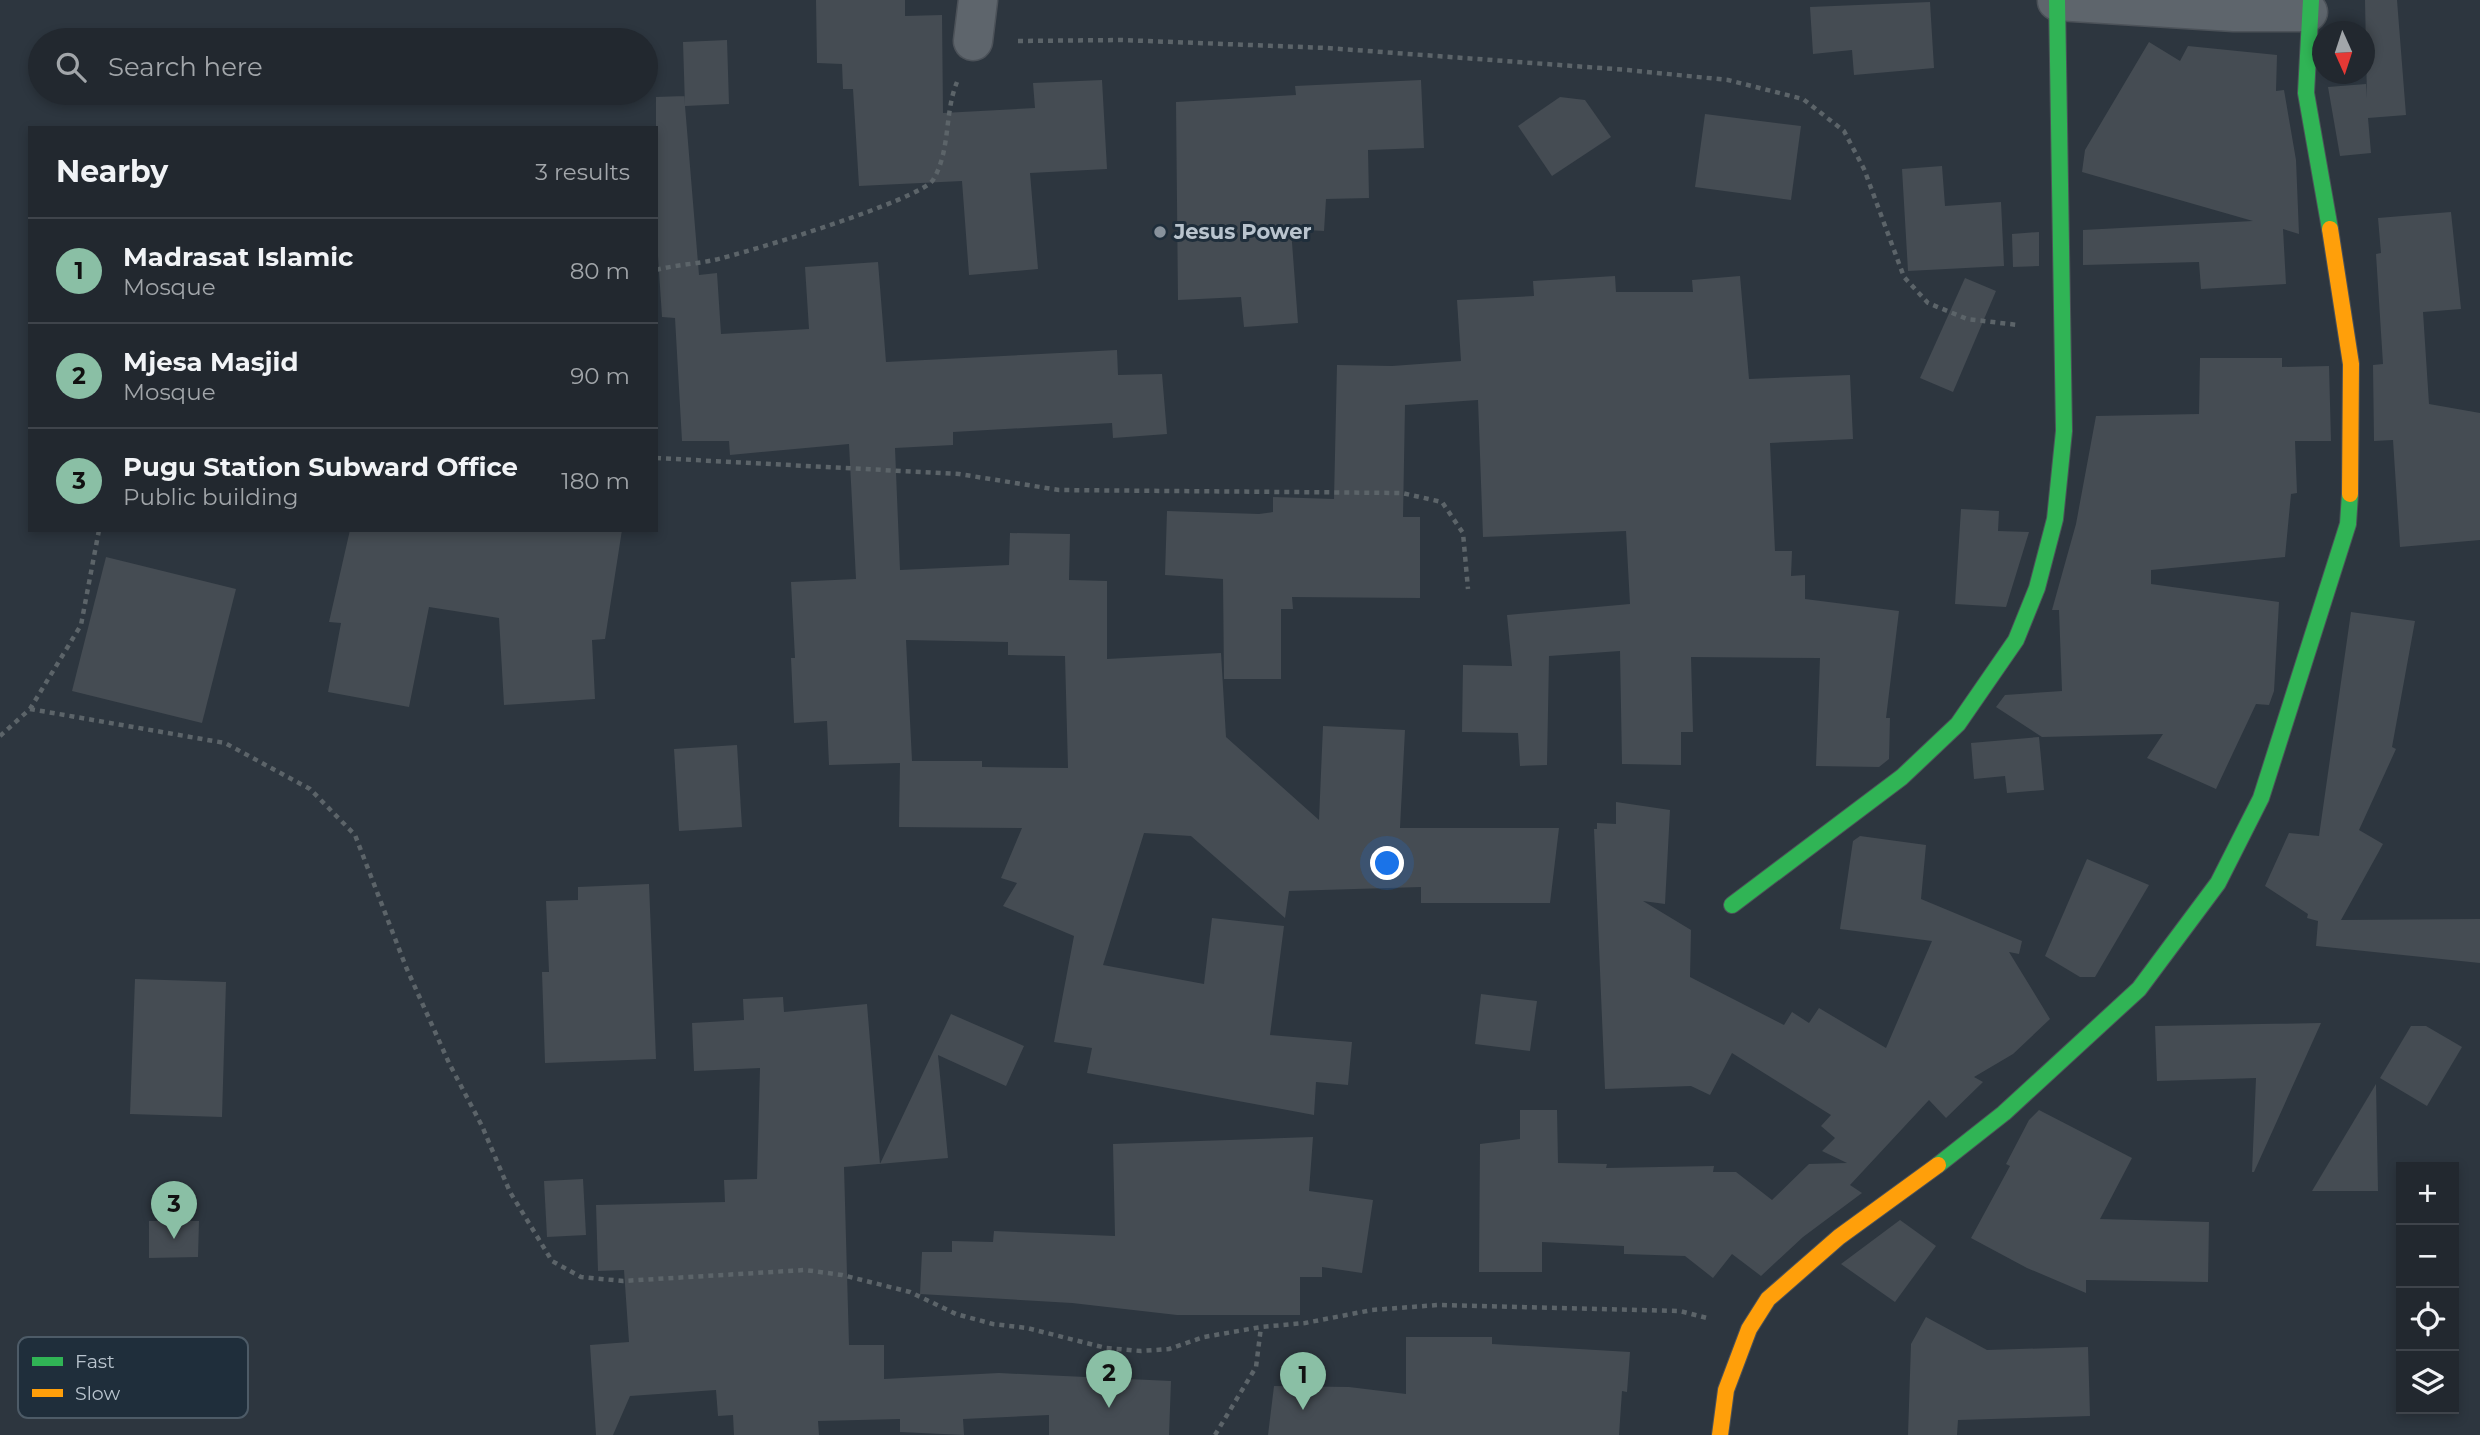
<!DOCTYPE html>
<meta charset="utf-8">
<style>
:root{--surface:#22282f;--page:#2a3037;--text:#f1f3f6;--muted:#a2a6aa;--line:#3f444b;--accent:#8abfa5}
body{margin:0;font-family:Montserrat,sans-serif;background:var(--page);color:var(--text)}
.controls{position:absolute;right:21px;bottom:21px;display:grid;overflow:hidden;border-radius:0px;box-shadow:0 4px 10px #0003}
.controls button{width:63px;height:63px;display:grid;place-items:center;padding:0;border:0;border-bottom:2px solid var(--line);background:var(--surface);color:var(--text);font:35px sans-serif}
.compass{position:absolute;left:2312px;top:21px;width:63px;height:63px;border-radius:50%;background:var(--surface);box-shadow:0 4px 10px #0003;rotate:177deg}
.you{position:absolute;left:1388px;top:864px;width:24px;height:24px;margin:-18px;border:5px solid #fff;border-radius:50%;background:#1a73e8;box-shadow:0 0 0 10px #1a73e833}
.badge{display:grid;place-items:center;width:46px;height:46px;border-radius:50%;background:var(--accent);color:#111;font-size:23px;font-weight:700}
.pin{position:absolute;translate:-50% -58px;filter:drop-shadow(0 2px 4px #0008)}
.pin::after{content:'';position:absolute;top:37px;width:24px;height:21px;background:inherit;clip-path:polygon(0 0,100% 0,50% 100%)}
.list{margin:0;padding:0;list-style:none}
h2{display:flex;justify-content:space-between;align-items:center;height:91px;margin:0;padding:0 28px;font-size:30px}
h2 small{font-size:23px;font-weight:400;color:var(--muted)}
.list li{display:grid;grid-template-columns:46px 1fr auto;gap:21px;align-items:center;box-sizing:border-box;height:105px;padding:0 28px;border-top:2px solid var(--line)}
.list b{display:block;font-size:26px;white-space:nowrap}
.list p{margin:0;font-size:23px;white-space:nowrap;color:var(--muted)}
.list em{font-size:23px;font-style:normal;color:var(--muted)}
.icon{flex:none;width:38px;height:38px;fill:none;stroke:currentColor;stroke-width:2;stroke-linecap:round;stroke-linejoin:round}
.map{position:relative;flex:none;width:2480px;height:1435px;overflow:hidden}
.search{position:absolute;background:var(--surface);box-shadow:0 4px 10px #0003;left:28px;top:28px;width:630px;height:77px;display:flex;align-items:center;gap:18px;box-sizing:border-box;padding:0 24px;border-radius:38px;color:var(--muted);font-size:26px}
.panel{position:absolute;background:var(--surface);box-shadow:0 4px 10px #0003;left:28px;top:126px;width:630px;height:406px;border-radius:0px}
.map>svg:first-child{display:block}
.building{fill:#454c53;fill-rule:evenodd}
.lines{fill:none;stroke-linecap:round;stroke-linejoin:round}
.street-casing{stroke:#4c5259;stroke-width:41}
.fast-casing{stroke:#4c5259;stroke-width:18}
.slow-casing{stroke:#4c5259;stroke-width:18}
.path{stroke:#5c6469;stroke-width:4.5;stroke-dasharray:5 5;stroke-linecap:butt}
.street{stroke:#5e656c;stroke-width:38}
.fast{stroke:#30b455;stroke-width:16}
.slow{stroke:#ff9f0a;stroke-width:16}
.poi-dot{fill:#88929c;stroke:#1f2e3b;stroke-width:2.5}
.labels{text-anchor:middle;stroke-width:6;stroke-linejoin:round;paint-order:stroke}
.poi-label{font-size:21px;font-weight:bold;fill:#b9c4ce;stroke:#1f2e3b;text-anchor:start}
.key{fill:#1f2e3b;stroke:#4d5b67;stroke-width:2}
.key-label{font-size:19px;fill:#b9c4ce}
</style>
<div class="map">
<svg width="2480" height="1435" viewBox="0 0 2480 1435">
<rect width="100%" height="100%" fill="#2d363f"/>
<!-- building -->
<g class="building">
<polygon points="816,0 905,0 905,16 942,15 943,113 1035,108 1033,83 1102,80 1107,169 1030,173 1038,269 969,275 962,181 859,186 853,89 843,89 842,64 817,63"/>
<polygon points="2365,0 2397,0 2406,115 2368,118 2371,153 2340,156 2328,87 2366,84 2367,98"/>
<polygon points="1930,2 1934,68 1854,75 1852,50 1813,54 1810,7"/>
<path d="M727,40L729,104L685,106L699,275L717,273L721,334L809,329L805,267L878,262L886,362L1117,350L1118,375L1162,374L1167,434L1113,438L1112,423L953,432V445L895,448L900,570L1009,565L1010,533L1070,534L1069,580L1107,581V659L1221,653L1226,737L1319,820L1323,726L1405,730L1400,828H1559L1550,903H1421V887L1289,891L1285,918L1191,836L1144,833L1103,965L1204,984L1212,918L1284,926L1270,1035L1352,1042L1348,1085L1316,1082L1314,1115L1087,1073L1092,1048L1054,1042L1074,936L1003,906L1017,883L1001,878L1022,828L899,827L900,763L829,765L827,721L794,723L791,658H795L791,582L856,579L849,444L730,455L729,441H682L675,318L662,317L656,226V97L685,96V106L683,42ZM906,640L1008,642V655L1065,656L1068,768L982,767V761H912Z"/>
<polygon points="2149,42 2180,61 2188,46 2277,55 2276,91 2284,90 2296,160 2299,234 2283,229 2286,284 2201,289 2199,262 2083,265 2083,230 2253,221 2082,172 2085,150"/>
<polygon points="1421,80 1424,148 1368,150 1369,198 1326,199 1324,231 1291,229 1298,323 1244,327 1241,297 1178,300 1176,102 1296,95 1295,86"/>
<polygon points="1560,97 1585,100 1611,137 1552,176 1518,126"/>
<polygon points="1705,114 1801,126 1791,200 1695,187"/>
<polygon points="1942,166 1945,206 2001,202 2004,266 1908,271 1902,169"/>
<polygon points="2451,212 2461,309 2423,312 2429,404 2480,413 2480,540 2400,547 2393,440 2374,441 2373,365 2383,364 2376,254 2381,253 2378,218"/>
<polygon points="2039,232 2039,266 2013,267 2012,234"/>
<polygon points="1615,276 1616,292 1693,292 1692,280 1740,276 1749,379 1850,375 1853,439 1770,443 1775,551 1792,551 1791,576 1805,575 1805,599 1899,611 1886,718 1890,718 1889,759 1879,767 1816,766 1820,658 1691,657 1693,732 1681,732 1681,765 1622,764 1620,651 1549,656 1547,765 1520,766 1518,733 1462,732 1463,665 1512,666 1507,615 1630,604 1626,531 1483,537 1478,400 1405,405 1403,517 1420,517 1420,598 1292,597 1293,609 1281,609 1281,679 1224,679 1223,579 1165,575 1167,511 1259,514 1273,512 1273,497 1334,499 1337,365 1392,366 1461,361 1457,300 1534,296 1533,281"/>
<polygon points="1965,278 1996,291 1953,392 1920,378"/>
<polygon points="2200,358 2282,358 2282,367 2329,366 2331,441 2295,441 2297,493 2291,494 2285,557 2151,570 2151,584 2279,602 2274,691 2269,705 2256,704 2216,789 2147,758 2163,734 2042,737 1996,707 2005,695 2062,691 2059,610 2052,610 2076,524 2096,416 2199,414"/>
<polygon points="1961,509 1999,511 1998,531 2029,532 2006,607 1955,604"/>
<polygon points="350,530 622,530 605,639 592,640 595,699 504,705 499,618 429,607 409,707 328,692 341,623 329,622"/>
<polygon points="106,557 236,589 202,723 72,691"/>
<polygon points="2351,612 2415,621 2392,747 2396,749 2359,830 2383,844 2341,920 2480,919 2480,963 2316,946 2318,921 2307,918 2308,914 2265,886 2289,833 2319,836"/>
<polygon points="2039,737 2044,790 2007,793 2005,776 1974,779 1971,743"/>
<polygon points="737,745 742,827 679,831 674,749"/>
<polygon points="1616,802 1670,810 1665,904 1643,901 1691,930 1690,977 1784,1025 1792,1012 1809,1023 1819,1008 1886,1048 1932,941 1840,929 1853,841 1860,836 1926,845 1921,899 2022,941 2019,954 2009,952 2050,1019 2013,1054 1974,1077 1983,1082 1946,1118 1929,1100 1850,1185 1862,1193 1803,1237 1761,1276 1732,1254 1713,1278 1685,1256 1624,1254 1624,1246 1542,1242 1542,1272 1479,1272 1480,1144 1520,1139 1520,1110 1557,1110 1558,1163 1607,1164 1606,1168 1714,1166 1713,1172 1736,1172 1772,1200 1809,1164 1847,1163 1822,1151 1835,1138 1821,1126 1831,1115 1732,1053 1710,1095 1691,1086 1605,1089 1594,829 1597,829 1597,823 1616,824"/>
<polygon points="2087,859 2149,885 2095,977 2080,977 2045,956"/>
<polygon points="649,884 656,1059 545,1063 542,972 549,972 546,901 578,900 578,887"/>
<polygon points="135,979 226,982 222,1117 130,1114"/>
<polygon points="1481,994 1537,1001 1530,1051 1475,1044"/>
<polygon points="783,997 784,1012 867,1004 880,1164 951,1014 1024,1046 1006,1086 938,1055 948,1158 844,1167 849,1345 884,1345 884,1379 999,1373 1171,1381 1169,1435 1049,1435 1049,1415 963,1419 964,1435 900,1432 900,1419 818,1421 819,1435 734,1435 733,1415 718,1416 716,1390 630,1396 613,1435 596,1435 590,1345 629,1342 624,1270 598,1271 596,1205 725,1202 724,1180 757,1179 760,1068 694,1071 692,1023 744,1020 743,999"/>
<polygon points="2321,1023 2254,1172 2252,1172 2256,1078 2157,1081 2155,1026"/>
<polygon points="2411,1026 2426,1026 2462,1047 2427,1106 2380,1078"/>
<polygon points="2376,1084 2378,1191 2312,1191"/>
<polygon points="2039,1110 2132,1158 2100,1219 2209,1222 2208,1282 2086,1280 2086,1293 2027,1268 1971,1238 2010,1166 2006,1164 2029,1120"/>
<polygon points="1313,1137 1309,1191 1373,1200 1362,1273 1322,1267 1322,1277 1300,1277 1300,1315 1177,1315 1072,1303 920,1294 922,1252 952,1252 952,1241 993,1242 994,1231 1115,1236 1113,1144"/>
<polygon points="583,1179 586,1235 547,1237 544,1181"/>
<polygon points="1900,1220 1936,1246 1895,1302 1841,1264"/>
<polygon points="149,1221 199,1221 198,1257 149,1258"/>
<polygon points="1926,1317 1987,1350 2088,1347 2090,1416 1958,1420 1957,1435 1908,1435 1911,1344"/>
<polygon points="1406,1337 1492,1337 1492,1344 1630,1352 1627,1392 1622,1391 1619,1435 1268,1435 1274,1386 1349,1387 1406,1394"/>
</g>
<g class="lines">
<defs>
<g id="street">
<polyline points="2057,1 2234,12 2308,12"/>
<polyline points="973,41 978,0"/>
</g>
<g id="fast">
<polyline points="2311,0 2306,93 2330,229"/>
<polyline points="1732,905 1902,777 1958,724 2016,640 2037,588 2055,519 2064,431 2057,0"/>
<polyline points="1938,1165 2004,1113 2139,989 2218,883 2261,798 2348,524 2350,494"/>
</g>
<g id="slow">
<polyline points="2330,229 2351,364 2350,494"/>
<polyline points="1720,1435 1726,1390 1749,1329 1768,1299 1839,1237 1938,1165"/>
</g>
</defs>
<!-- street casing -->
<use href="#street" class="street-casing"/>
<!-- fast casing -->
<use href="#fast" class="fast-casing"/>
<!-- slow casing -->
<use href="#slow" class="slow-casing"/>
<!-- path -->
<g class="path">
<polyline points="1018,41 1121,40 1327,48 1628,70 1728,80 1803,99 1844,131 1864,169 1904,277 1928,303 1967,319 2018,325"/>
<path d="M656,270C675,265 695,264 714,260C746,253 920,200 933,180C951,150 944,114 957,82"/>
<polyline points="656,458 959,474 1059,490 1402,493 1442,502 1463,533 1468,589"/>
<polyline points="30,709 225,743 310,789 355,835 406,967 449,1063 482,1126 510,1192 552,1261 581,1277 623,1281 805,1270 842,1275 910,1292 956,1314 993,1324 1027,1328 1106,1348 1141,1351 1169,1349 1204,1337 1261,1327 1305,1323 1372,1310 1438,1305 1680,1311 1707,1318"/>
<polyline points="0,736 30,709 81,625 99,530"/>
<polyline points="1215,1435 1256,1367 1261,1327"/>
</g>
<!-- street -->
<use href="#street" class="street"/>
<!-- fast -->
<use href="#fast" class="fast"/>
<!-- slow -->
<use href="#slow" class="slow"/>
</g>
<!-- markers -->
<circle class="poi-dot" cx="1160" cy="232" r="7"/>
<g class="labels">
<!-- poi labels -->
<g class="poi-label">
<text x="1174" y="239">Jesus Power</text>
</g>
</g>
<!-- legend -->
<rect x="18" y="1337" width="230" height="81" rx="10" class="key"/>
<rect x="32" y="1357" width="31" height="9" fill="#30b455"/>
<rect x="32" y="1389" width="31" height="8" fill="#ff9f0a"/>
<g class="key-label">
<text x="75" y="1368">Fast</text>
<text x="75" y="1400">Slow</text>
</g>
</svg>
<div class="controls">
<button>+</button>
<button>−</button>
<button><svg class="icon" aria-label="locate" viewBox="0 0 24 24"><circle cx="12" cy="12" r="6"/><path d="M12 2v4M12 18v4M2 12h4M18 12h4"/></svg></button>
<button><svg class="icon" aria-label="layers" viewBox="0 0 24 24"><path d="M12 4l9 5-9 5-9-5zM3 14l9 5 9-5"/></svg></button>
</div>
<svg class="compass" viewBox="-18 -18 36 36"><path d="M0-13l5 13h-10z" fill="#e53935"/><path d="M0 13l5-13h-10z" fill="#a2a6aa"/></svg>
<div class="you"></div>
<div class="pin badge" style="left:1303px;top:1410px">1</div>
<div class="pin badge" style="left:1109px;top:1408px">2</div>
<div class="pin badge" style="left:174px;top:1239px">3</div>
<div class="search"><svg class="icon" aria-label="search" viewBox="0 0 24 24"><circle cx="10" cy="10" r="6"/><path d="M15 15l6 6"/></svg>Search here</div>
<section class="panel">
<h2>Nearby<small>3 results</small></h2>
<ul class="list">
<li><span class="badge">1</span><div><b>Madrasat Islamic</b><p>Mosque</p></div><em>80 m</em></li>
<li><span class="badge">2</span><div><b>Mjesa Masjid</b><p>Mosque</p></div><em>90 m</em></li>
<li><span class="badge">3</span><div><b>Pugu Station Subward Office</b><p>Public building</p></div><em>180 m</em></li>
</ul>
</section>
</div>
